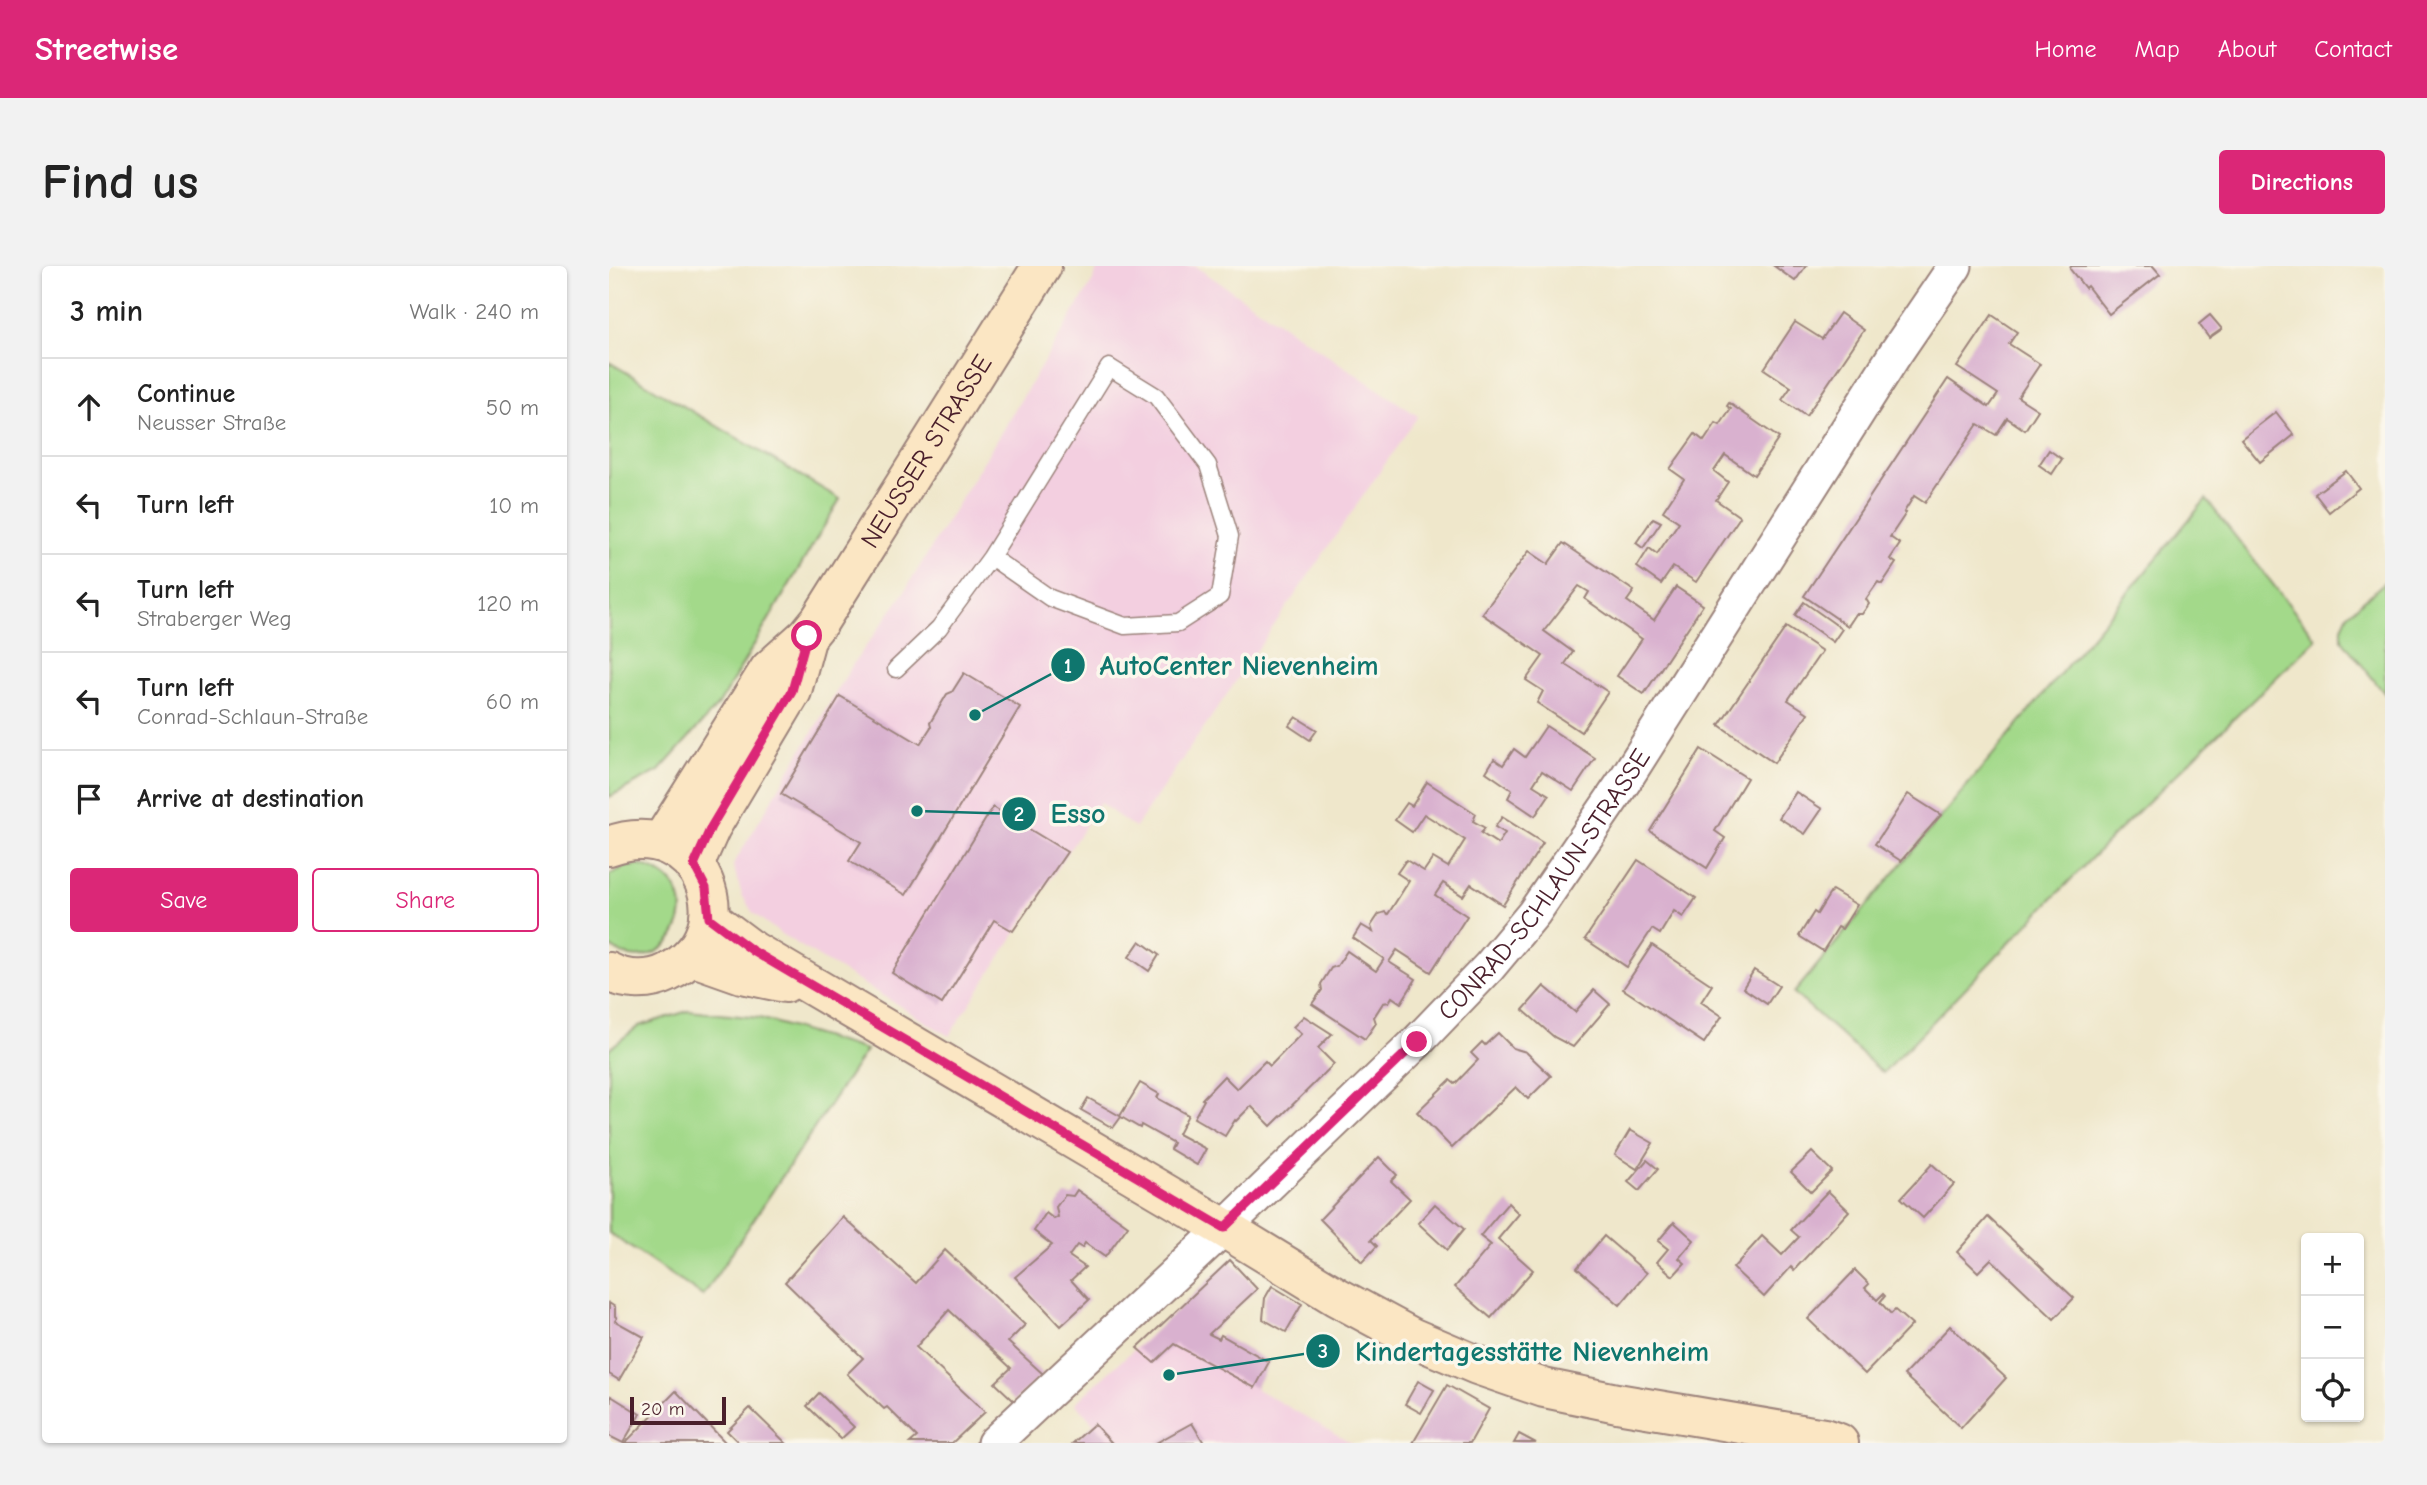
<!DOCTYPE html>
<meta charset="utf-8">
<style>
:root{--surface:#fff;--page:#f2f2f2;--text:#222;--muted:#767676;--line:#e0e0e0;--accent:#db2777}
body{margin:0;font-family:"Comic Neue",sans-serif;background:var(--page);color:var(--text)}
.controls{position:absolute;right:21px;bottom:21px;display:grid;overflow:hidden;border-radius:7px;box-shadow:0 2px 5px #0004}
.controls button{width:63px;height:63px;display:grid;place-items:center;padding:0;border:0;border-bottom:2px solid var(--line);background:var(--surface);color:var(--text);font:35px sans-serif}
.scale{position:absolute;left:21px;bottom:18px;width:96px;box-sizing:border-box;padding-left:7px;border:4px solid #4a1f2b;border-top:0;font-size:19px;line-height:24px;white-space:nowrap;color:#4a1f2b;-webkit-text-stroke:5px #fbf7ec;paint-order:stroke}
.stop{position:absolute;width:21px;height:21px;margin:-16px;border:5px solid #db2777;border-radius:50%;background:#fff}
.stop.end{background:#db2777;border-color:#fff;box-shadow:0 2px 7px #0008}
.list{margin:0;padding:0;list-style:none}
h2{display:flex;justify-content:space-between;align-items:center;height:91px;margin:0;padding:0 28px;font-size:30px}
h2 small{font-size:23px;font-weight:400;color:var(--muted)}
.list li{display:grid;grid-template-columns:46px 1fr auto;gap:21px;align-items:center;box-sizing:border-box;height:98px;padding:0 28px;border-top:2px solid var(--line)}
.list b{display:block;font-size:26px;white-space:nowrap}
.list p{margin:0;font-size:23px;white-space:nowrap;color:var(--muted)}
.list em{font-size:23px;font-style:normal;color:var(--muted)}
.actions{display:flex;gap:14px;padding:21px 28px}
.actions a{flex:1;padding:16px 0;border:2px solid var(--accent);border-radius:7px;text-align:center;font-size:24px;color:var(--accent)}
.actions .main{background:var(--accent);color:#fff}
.icon{flex:none;width:38px;height:38px;fill:none;stroke:currentColor;stroke-width:2;stroke-linecap:round;stroke-linejoin:round}
.map{position:relative;flex:none;width:1776px;height:1177px;overflow:hidden;border-radius:7px}
header{display:flex;align-items:center;gap:42px;box-sizing:border-box;height:98px;padding:0 35px;background:var(--accent);color:#fff}
header strong{font-size:33px}
nav{display:flex;gap:38px;margin-inline-start:auto;font-size:24px}
.intro{display:flex;align-items:center;justify-content:space-between;box-sizing:border-box;height:168px;padding:0 42px}
h1{margin:0;font-size:49px}
.button{padding:18px 32px;border-radius:7px;background:var(--accent);color:#fff;font-size:24px;font-weight:700}
main{display:flex;gap:42px;padding:0 42px}
aside{flex:1;background:var(--surface);border-radius:7px;box-shadow:0 2px 5px #0004}
.map>svg:first-child{display:block}
.built{fill:#f3cfe0}
.green{fill:#a3d98a;stroke:#767c5a;stroke-width:2}
.building{fill:#d9b1cf}
.lines{fill:none;stroke-linecap:round;stroke-linejoin:round}
.lane-casing{stroke:#9c837b;stroke-width:19}
.street-casing{stroke:#9c837b;stroke-width:37}
.secondary-casing{stroke:#9c837b;stroke-width:42}
.lane{stroke:#fff;stroke-width:16}
.street{stroke:#fff;stroke-width:33}
.secondary{stroke:#fbe6c3;stroke-width:38}
.route{stroke:#db2777;stroke-width:9}
.labels{text-anchor:middle;stroke-width:7;stroke-linejoin:round;paint-order:stroke}
.street-label{font-size:26px;fill:#4a1f2b;stroke:#fbf7ec}
.leader{fill:none;stroke:#0f766e;stroke-width:2.5}
.callout-dot{fill:#0f766e;stroke:#fbf7ec;stroke-width:2.5}
.mark-label{font-size:21px;text-anchor:middle;font-weight:bold;fill:#fff}
.callout-label{font-size:28px;text-anchor:middle;font-weight:bold;fill:#0f766e;stroke:#fbf7ec;stroke-width:7;stroke-linejoin:round;paint-order:stroke}
</style>
<header>
<strong>Streetwise</strong>
<nav><a>Home</a><a>Map</a><a>About</a><a>Contact</a></nav>
</header>
<div class="intro"><h1>Find us</h1><a class="button">Directions</a></div>
<main>
<aside>
<h2>3 min<small>Walk · 240 m</small></h2>
<ul class="list">
<li><svg class="icon" aria-label="ahead" viewBox="0 0 24 24"><path d="M12 20V5M6 11l6-6 6 6"/></svg><div><b>Continue</b><p>Neusser Straße</p></div><em>50 m</em></li>
<li><svg class="icon" aria-label="left" viewBox="0 0 24 24"><path d="M17 20v-9H6M10 6l-5 5 5 5"/></svg><div><b>Turn left</b></div><em>10 m</em></li>
<li><svg class="icon" aria-label="left" viewBox="0 0 24 24"><path d="M17 20v-9H6M10 6l-5 5 5 5"/></svg><div><b>Turn left</b><p>Straberger Weg</p></div><em>120 m</em></li>
<li><svg class="icon" aria-label="left" viewBox="0 0 24 24"><path d="M17 20v-9H6M10 6l-5 5 5 5"/></svg><div><b>Turn left</b><p>Conrad-Schlaun-Straße</p></div><em>60 m</em></li>
<li><svg class="icon" aria-label="arrive" viewBox="0 0 24 24"><path d="M6 21V4h12l-3 4 3 4H6"/></svg><div><b>Arrive at destination</b></div></li>
</ul>
<div class="actions"><a class="main">Save</a><a>Share</a></div>
</aside>
<div class="map">
<svg width="1776" height="1177" viewBox="0 0 1776 1177">
<rect width="100%" height="100%" fill="#fbf7ec"/>
<filter id="ink" filterUnits="userSpaceOnUse"><feTurbulence type="fractalNoise" baseFrequency=".0143" numOctaves="2"/><feDisplacementMap in="SourceGraphic" scale="14" xChannelSelector="R" yChannelSelector="G"/><feConvolveMatrix kernelMatrix="1 2 1 2 8 2 1 2 1" color-interpolation-filters="sRGB"/></filter>
<filter id="wash" filterUnits="userSpaceOnUse"><feTurbulence type="fractalNoise" baseFrequency=".00686" numOctaves="4" result="noise"/><feDisplacementMap in="SourceGraphic" scale="28" xChannelSelector="R" yChannelSelector="G"/><feGaussianBlur stdDeviation="1.57" result="paint"/><feColorMatrix in="noise" values="0 0 0 0 0 0 0 0 0 0 0 0 0 0 0 0 0 1.4 0 .05"/><feComposite in="paint" operator="in"/></filter>
<g filter="url(#wash)">
<rect width="100%" height="100%" fill="#efe7cb"/>
<!-- built -->
<g class="built">
<polygon points="489,0 586,0 809,150 526,562 491,537 340,770 172,668 144,647 133,629 124,599 244,398 291,333 485,13"/>
<polygon points="544,1066 646,1122 743,1177 464,1177 485,1158 466,1137"/>
</g>
<!-- green -->
<g class="green">
<polygon points="0,96 231,233 110,438 50,505 0,531"/>
<polygon points="1597,233 1707,373 1507,567 1274,807 1185,727"/>
<polygon points="1776,316 1776,428 1733,374 1733,361 1739,348"/>
<path d="M29,599C114,617 58,724 0,680V609L15,601Z"/>
<polygon points="79,745 151,752 257,784 94,1030 0,967 0,783 30,760"/>
</g>
<g id="blocks">
<!-- building -->
<g class="building">
<polygon points="1165,0 1197,0 1186,15"/>
<polygon points="1462,0 1544,0 1551,8 1500,48 1478,20 1476,22 1461,3"/>
<polygon points="1231,47 1255,64 1197,150 1173,134 1182,121 1155,103 1186,56 1213,73"/>
<polygon points="1383,49 1408,66 1400,78 1431,98 1409,131 1429,144 1416,164 1398,152 1387,169 1369,158 1316,237 1305,230 1295,246 1297,247 1281,271 1291,278 1281,293 1287,297 1273,318 1269,316 1257,333 1260,338 1253,348 1247,348 1239,360 1195,330 1339,113 1380,141 1389,128 1348,101"/>
<polygon points="1601,49 1613,63 1600,72 1590,58"/>
<polygon points="1120,137 1170,172 1145,209 1116,189 1105,205 1119,216 1107,234 1131,251 1087,316 1064,301 1052,318 1028,301 1040,282 1048,288 1070,256 1054,245 1075,213 1061,203 1086,168 1095,175 1107,157 1111,159 1122,143 1118,140"/>
<polygon points="1667,146 1685,169 1651,196 1632,173"/>
<polygon points="1440,184 1453,193 1443,208 1430,199"/>
<polygon points="1737,205 1750,222 1720,246 1706,228"/>
<polygon points="1044,252 1052,256 1034,282 1027,277"/>
<polygon points="954,277 1025,325 1018,335 1045,354 1067,321 1094,339 1035,428 1008,410 1033,373 976,333 980,326 970,320 935,365 964,386 956,398 999,426 972,466 928,437 934,425 917,414 934,390 873,348 920,285 939,298"/>
<polygon points="1195,336 1233,363 1224,376 1186,349"/>
<polygon points="1177,361 1213,385 1179,434 1199,447 1165,497 1110,459"/>
<polygon points="355,407 411,441 297,629 240,595 252,576 172,528 231,430 311,478 322,461 321,457 338,428 343,426"/>
<polygon points="687,451 708,464 701,474 680,460"/>
<polygon points="937,460 986,492 964,525 933,505 924,519 940,529 926,550 899,532 903,524 877,506 885,493 894,499 905,483 916,491"/>
<polygon points="1092,483 1138,512 1106,565 1116,572 1098,602 1041,565"/>
<polygon points="818,516 867,548 864,555 876,562 872,567 889,578 896,567 886,561 893,551 934,577 894,639 862,618 854,630 834,617 826,629 858,650 822,706 788,684 780,696 807,713 792,737 783,731 780,736 774,737 765,751 767,757 756,773 703,738 713,724 712,718 722,702 728,700 738,685 767,705 775,693 744,672 752,659 764,666 762,660 770,648 776,646 779,648 800,615 788,607 797,594 815,605 824,592 839,601 856,574 815,548 803,566 786,554 798,537 803,540"/>
<polygon points="1187,526 1213,543 1196,568 1170,552"/>
<polygon points="1299,528 1332,549 1292,595 1266,578"/>
<polygon points="384,541 458,586 404,665 385,654 333,738 283,707"/>
<polygon points="1029,594 1087,632 1074,651 1065,645 1051,668 1043,663 1018,701 976,673"/>
<polygon points="1223,624 1248,639 1233,663 1229,661 1214,685 1190,670 1205,646 1208,648"/>
<polygon points="531,675 550,689 540,705 520,691"/>
<polygon points="1043,679 1103,719 1092,736 1113,750 1095,777 1014,723"/>
<polygon points="1145,704 1170,720 1158,738 1134,722"/>
<polygon points="935,720 966,746 985,724 1001,738 964,781 945,771 914,744"/>
<polygon points="695,750 723,768 709,782 725,798 662,860 642,840 627,855 626,854 616,870 585,852 595,834 593,833 615,810 628,823 656,795 661,800 692,768 684,761"/>
<polygon points="889,767 904,782 917,786 942,810 919,833 907,821 843,882 808,846 841,814 846,818 869,794 862,787 873,776 876,779"/>
<polygon points="531,817 550,828 548,832 579,849 569,868 597,883 588,899 561,883 564,877 532,859 531,862 512,851 504,862 472,844 479,832 511,850"/>
<polygon points="1021,864 1044,877 1028,903 1006,889"/>
<polygon points="1203,886 1223,905 1202,926 1182,906"/>
<polygon points="770,891 788,909 782,915 801,933 762,974 768,980 753,996 711,953"/>
<polygon points="1038,894 1049,903 1030,925 1019,916"/>
<polygon points="1323,898 1345,918 1314,952 1292,932"/>
<polygon points="468,924 519,960 496,991 476,977 473,982 468,979 460,990 476,1001 462,1014 480,1034 452,1060 406,1011 443,979 425,965 437,947 445,953 449,951 447,941 456,929 464,930"/>
<polygon points="1219,925 1240,945 1185,1004 1182,1001 1155,1031 1124,1002 1153,970 1173,989 1190,971 1182,964"/>
<polygon points="899,937 910,948 889,973 924,1004 882,1052 846,1021 882,979 871,970"/>
<polygon points="826,938 855,963 838,984 809,957"/>
<polygon points="234,951 307,1017 336,984 416,1059 399,1076 434,1108 405,1135 386,1117 402,1102 340,1044 307,1081 376,1146 343,1177 301,1177 308,1171 278,1141 275,1143 238,1108 254,1092 176,1016"/>
<polygon points="1379,951 1465,1032 1445,1053 1382,993 1369,1006 1348,986"/>
<polygon points="1065,956 1085,974 1070,992 1076,997 1064,1010 1048,996 1059,983 1049,975"/>
<polygon points="995,970 1038,1007 1011,1039 968,1002"/>
<polygon points="621,994 648,1023 600,1068 610,1073 612,1069 660,1096 646,1122 565,1078 545,1097 528,1082"/>
<polygon points="1246,1004 1260,1018 1256,1022 1268,1034 1274,1028 1276,1030 1271,1036 1282,1048 1286,1044 1303,1059 1256,1108 1199,1053"/>
<polygon points="663,1020 693,1038 677,1066 654,1053 656,1032"/>
<polygon points="0,1037 6,1041 6,1050 8,1052 6,1055 35,1071 10,1114 0,1108"/>
<polygon points="1341,1060 1397,1112 1352,1162 1295,1109"/>
<polygon points="809,1115 825,1124 812,1147 796,1138"/>
<polygon points="838,1119 880,1143 861,1177 804,1177"/>
<polygon points="67,1125 117,1177 16,1177"/>
<polygon points="210,1127 245,1161 232,1173 198,1140"/>
<polygon points="2,1130 31,1148 14,1177 0,1170"/>
<polygon points="141,1142 177,1177 130,1177 118,1165"/>
<polygon points="583,1157 595,1177 547,1177"/>
<polygon points="485,1158 503,1177 464,1177"/>
<polygon points="910,1168 927,1177 905,1177"/>
</g>
</g>
</g>
<g filter="url(#ink)">
<use href="#blocks" fill-opacity="0" stroke="#9c837b" stroke-width="2"/>
<g class="lines">
<defs>
<polyline id="lane" points="287,403 330,362 382,291 500,101 547,130 599,199 621,270 611,330 569,357 516,360 441,332 382,291"/>
<g id="street">
<path id="s1" d="M385,1177L615,962L808,776L880,701L925,647L1016,514L1286,88L1346,0"/>
</g>
<g id="secondary">
<path id="s2" d="M52,576L160,404L198,370L211,354L433,0"/>
<path d="M0,580C92,546 141,666 58,707C40,716 17,715 0,706"/>
<polyline points="85,599 102,561 183,425 198,370"/>
<polyline points="100,652 144,685 615,962 728,1031 802,1071 868,1099 935,1122 1008,1137 1215,1172 1230,1177"/>
<polyline points="82,690 133,708 176,717"/>
</g>
</defs>
<!-- lane casing -->
<use href="#lane" class="lane-casing"/>
<!-- street casing -->
<use href="#street" class="street-casing"/>
<!-- secondary casing -->
<use href="#secondary" class="secondary-casing"/>
<!-- lane -->
<use href="#lane" class="lane"/>
<!-- street -->
<use href="#street" class="street"/>
<!-- secondary -->
<use href="#secondary" class="secondary"/>
</g>
</g>
<g class="lines" filter="url(#ink)">
<!-- route -->
<polyline class="route" points="198,370 183,425 102,561 85,599 97,622 100,652 144,685 615,962 808,776"/>
</g>
<g class="labels">
<!-- street labels -->
<g class="street-label">
<text dy="9" stroke="none"><textPath href="#s2" startOffset="474">NEUSSER STRASSE</textPath></text>
<text dy="9" stroke="none"><textPath href="#s1" startOffset="786">CONRAD-SCHLAUN-STRASSE</textPath></text>
</g>
</g>
<!-- callouts -->
<path class="leader" d="M366 449L459 399M308 545L410 548M560 1109L714 1085"/>
<g class="callout-dot">
<circle cx="366" cy="449" r="7"/>
<circle cx="308" cy="545" r="7"/>
<circle cx="560" cy="1109" r="7"/>
<circle cx="459" cy="399" r="18"/>
<circle cx="410" cy="548" r="18"/>
<circle cx="714" cy="1085" r="18"/>
</g>
<g class="mark-label">
<text x="459" y="407">1</text>
<text x="410" y="555">2</text>
<text x="714" y="1092">3</text>
</g>
<g class="callout-label">
<text x="630" y="409">AutoCenter Nievenheim</text>
<text x="469" y="557">Esso</text>
<text x="923" y="1095">Kindertagesstätte Nievenheim</text>
</g>
</svg>
<div class="controls">
<button>+</button>
<button>−</button>
<button><svg class="icon" aria-label="locate" viewBox="0 0 24 24"><circle cx="12" cy="12" r="6"/><path d="M12 2v4M12 18v4M2 12h4M18 12h4"/></svg></button>
</div>
<div class="scale">20 m</div>
<div class="stop" style="left:198px;top:370px"></div>
<div class="stop end" style="left:808px;top:776px"></div>
</div>
</main>
